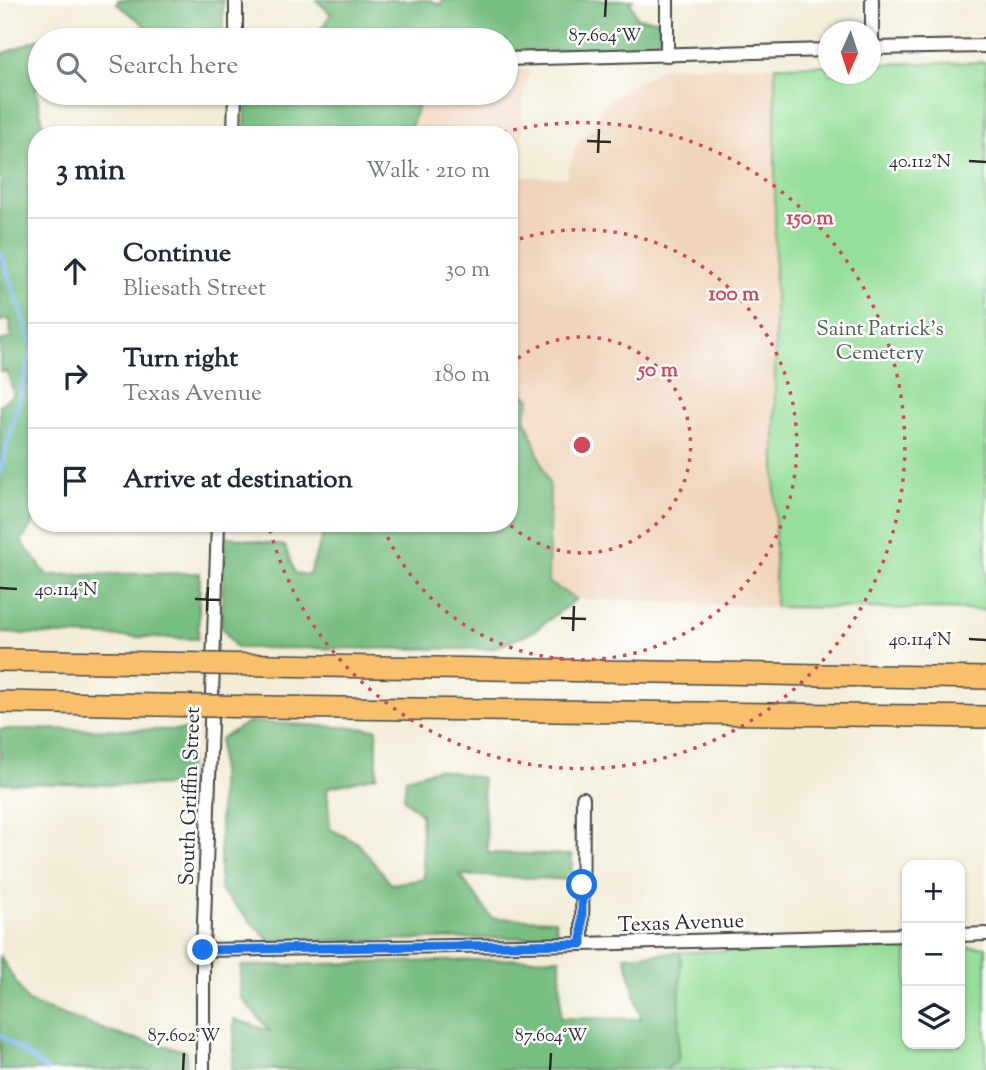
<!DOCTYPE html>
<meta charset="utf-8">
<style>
:root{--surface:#fff;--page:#f2f2f3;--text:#1f2937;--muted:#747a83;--line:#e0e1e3}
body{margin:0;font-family:"Sorts Mill Goudy",serif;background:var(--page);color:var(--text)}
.controls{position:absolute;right:21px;bottom:21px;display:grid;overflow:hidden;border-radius:14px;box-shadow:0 2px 5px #0004}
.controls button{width:63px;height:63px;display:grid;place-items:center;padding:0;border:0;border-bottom:2px solid var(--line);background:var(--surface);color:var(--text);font:35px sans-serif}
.compass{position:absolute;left:818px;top:21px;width:63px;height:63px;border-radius:50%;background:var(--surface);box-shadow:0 2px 5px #0004;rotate:183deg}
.stop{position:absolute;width:21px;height:21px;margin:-16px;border:5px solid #1a73e8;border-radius:50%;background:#fff}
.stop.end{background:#1a73e8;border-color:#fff;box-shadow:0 2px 7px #0008}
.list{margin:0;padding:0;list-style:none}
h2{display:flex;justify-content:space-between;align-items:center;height:91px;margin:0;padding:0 28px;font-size:30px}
h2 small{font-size:23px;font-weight:400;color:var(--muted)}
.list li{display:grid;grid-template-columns:46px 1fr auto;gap:21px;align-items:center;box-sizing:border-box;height:105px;padding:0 28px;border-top:2px solid var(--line)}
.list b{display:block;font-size:26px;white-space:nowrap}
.list p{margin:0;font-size:23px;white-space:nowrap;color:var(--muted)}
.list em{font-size:23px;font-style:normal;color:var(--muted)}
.icon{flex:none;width:38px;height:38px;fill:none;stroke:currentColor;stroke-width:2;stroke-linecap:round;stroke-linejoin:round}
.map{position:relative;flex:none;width:986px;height:1070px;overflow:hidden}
.search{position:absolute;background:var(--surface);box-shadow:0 2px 5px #0004;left:28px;top:28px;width:490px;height:77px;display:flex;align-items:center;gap:18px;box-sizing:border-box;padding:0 24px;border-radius:38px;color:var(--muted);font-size:26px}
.panel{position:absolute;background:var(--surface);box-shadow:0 2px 5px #0004;left:28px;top:126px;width:490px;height:406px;border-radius:28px}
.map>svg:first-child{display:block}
.built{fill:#f0d5bc}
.green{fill:#95de99;stroke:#608462;stroke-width:2}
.forest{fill:#78bd81;stroke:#527456;stroke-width:2}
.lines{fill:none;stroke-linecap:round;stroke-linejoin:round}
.stream{stroke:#85baf3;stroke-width:4.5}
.street-casing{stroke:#494845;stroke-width:16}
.highway-casing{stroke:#494845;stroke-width:24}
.street{stroke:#fff;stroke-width:12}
.highway{stroke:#f8bf6c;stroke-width:21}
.highway-bridge-casing{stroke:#494845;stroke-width:24;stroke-linecap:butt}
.highway-bridge{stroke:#f8bf6c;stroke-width:21}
.route{stroke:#1a73e8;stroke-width:9}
.ticks{fill:none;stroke:#2b2b2b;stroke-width:2.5}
.ring{fill:none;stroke:#d1495b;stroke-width:3.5;stroke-dasharray:3.5 7}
.labels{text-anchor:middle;stroke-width:5;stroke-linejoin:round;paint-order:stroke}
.park-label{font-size:21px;fill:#4b614c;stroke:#fff}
.street-label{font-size:21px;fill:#2b2b2b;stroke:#fff}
.ticks-label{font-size:18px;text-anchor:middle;fill:#2b2b2b;stroke:#fff;stroke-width:5;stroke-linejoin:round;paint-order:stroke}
.centre{fill:#d1495b;stroke:#fff;stroke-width:3.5}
.ring-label{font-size:21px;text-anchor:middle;font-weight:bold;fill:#d1495b;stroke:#fff;stroke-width:5;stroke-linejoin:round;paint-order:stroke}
</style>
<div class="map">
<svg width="986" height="1070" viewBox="0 0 986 1070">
<rect width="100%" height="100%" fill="#fff"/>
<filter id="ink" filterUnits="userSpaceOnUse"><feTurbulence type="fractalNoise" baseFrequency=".0143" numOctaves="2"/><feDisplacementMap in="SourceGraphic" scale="14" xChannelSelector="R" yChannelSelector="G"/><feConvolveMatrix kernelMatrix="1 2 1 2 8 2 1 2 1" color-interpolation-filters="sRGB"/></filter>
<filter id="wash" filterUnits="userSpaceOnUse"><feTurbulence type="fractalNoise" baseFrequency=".00686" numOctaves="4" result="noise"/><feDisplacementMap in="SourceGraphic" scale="28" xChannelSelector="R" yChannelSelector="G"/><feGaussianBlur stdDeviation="1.57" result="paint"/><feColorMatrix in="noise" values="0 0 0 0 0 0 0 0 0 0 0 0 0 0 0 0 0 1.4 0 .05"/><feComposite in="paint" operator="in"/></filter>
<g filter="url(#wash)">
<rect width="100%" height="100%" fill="#f3edd8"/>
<!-- built -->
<polygon class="built" points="775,66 775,607 576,599 548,583 550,487 509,374 509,135 410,135 421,93 506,93 506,70 530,70 524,87 521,176 566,178 576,146 590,131 607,101 663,67"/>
<!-- green -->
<g class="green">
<polygon points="986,62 986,610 775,607 775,66 828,65 828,74 870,74 871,64"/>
<polygon points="960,947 986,947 986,1070 664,1070 678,1061 681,952 907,948 907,1044 960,1044"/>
</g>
<!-- forest -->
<g class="forest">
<polygon points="118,0 223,0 223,40 154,40 142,23 117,4"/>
<polygon points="316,0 430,0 440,5 442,0 634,0 630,1 637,18 661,20 660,48 506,51 506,40 313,40 331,14"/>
<polygon points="61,30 57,40 40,40 40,80 36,90 45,135 37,135 37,517 21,541 47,575 200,573 198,639 0,633 0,405 14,394 7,372 0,372 0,341 11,338 10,319 0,321 0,55"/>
<polygon points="246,93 421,93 409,135 245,135"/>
<polygon points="509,384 530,399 525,417 550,487 548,582 576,599 533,632 492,649 236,648 221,626 225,536 285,546 295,573 309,575 325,529 351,530 352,523 509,523"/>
<polygon points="249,722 377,729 377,776 327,788 330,829 358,843 391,884 424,879 421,814 404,799 406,778 437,769 482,778 488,853 572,855 572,880 460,875 492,918 555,920 558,937 271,942 220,890 220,739"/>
<polygon points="0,729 189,730 188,786 0,783"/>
<polygon points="681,952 678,1061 664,1070 231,1070 234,1055 234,1019 270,1031 240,996 241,966 560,958 561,1018 641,1019 625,956"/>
<polygon points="0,956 28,1002 119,1035 187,1051 186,1070 0,1070"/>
</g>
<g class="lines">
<!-- stream -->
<g class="stream">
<polyline points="0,252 33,346 0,472"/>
<polyline points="0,1035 47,1070"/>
</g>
</g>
</g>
<g filter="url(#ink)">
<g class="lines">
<defs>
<g id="street">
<polyline points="872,0 872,48"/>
<polyline points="236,40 236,0"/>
<polyline points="870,48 986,46"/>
<polyline points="667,55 667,0"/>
<polyline points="506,59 828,50"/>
<polyline points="234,135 235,93"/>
<polyline points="960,935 986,934"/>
<polyline points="582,944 583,798"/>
<polyline points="203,950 582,944 907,935"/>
<polyline points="203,1070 203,950 218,523"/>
</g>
<g id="highway">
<polyline points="0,660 159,663"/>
<polyline points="270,665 986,678"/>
<polyline points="0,702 158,705"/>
<polyline points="268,707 986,717"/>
</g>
</defs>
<!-- street casing -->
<use href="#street" class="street-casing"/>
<!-- highway casing -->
<use href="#highway" class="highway-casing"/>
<!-- street -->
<use href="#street" class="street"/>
<!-- highway -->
<use href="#highway" class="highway"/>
<defs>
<g id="highway-bridge">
<polyline points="159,663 270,665"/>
<polyline points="158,705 268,707"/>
</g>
</defs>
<!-- highway-bridge casing -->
<use href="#highway-bridge" class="highway-bridge-casing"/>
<!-- highway-bridge -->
<use href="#highway-bridge" class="highway-bridge"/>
</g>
</g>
<g class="lines" filter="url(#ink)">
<!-- route -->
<polyline class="route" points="203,950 582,944 582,885"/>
</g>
<!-- ticks -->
<path class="ticks" d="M605,17L606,0M587,141L611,142M598,153L599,129M969,161L986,162M0,588L17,589M195,599L220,600M207,611L208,587M561,618L586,619M573,631L574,606M969,639L986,640M183,1070L184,1053M550,1070L551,1053"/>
<!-- distance rings -->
<g class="ring">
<path d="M510 365A108 108 0 1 1 508 523"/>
<path d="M510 242A215 215 0 1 1 382 524"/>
<path d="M493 135A323 323 0 1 1 269 526"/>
</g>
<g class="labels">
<!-- park labels -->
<g class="park-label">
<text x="880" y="335">Saint Patrick's<tspan x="880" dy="24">Cemetery</tspan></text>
</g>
<!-- street labels -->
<g class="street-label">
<text transform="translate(189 796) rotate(-88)" y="7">South Griffin Street</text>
<text transform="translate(681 922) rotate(-2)" y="7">Texas Avenue</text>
</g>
</g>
<g class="ticks-label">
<text x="605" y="41">87.604°W</text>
<text x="920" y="167">40.112°N</text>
<text x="66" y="595">40.114°N</text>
<text x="920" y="645">40.114°N</text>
<text x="184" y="1041">87.602°W</text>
<text x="551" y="1041">87.604°W</text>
</g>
<circle cx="582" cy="445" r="10" class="centre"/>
<g class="ring-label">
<text x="810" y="224">150 m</text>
<text x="734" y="300">100 m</text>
<text x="658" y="376">50 m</text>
</g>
</svg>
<div class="controls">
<button>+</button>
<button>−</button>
<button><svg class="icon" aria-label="layers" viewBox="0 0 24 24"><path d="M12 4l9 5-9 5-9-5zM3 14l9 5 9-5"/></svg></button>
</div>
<svg class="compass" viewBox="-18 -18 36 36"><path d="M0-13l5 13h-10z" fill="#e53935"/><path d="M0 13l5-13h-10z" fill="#747a83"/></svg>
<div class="stop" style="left:582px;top:885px"></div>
<div class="stop end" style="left:203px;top:950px"></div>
<div class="search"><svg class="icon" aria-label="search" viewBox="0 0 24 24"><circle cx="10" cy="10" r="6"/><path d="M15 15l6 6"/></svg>Search here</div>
<section class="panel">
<h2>3 min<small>Walk · 210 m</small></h2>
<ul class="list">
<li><svg class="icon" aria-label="ahead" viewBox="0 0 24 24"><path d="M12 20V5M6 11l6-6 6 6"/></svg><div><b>Continue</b><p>Bliesath Street</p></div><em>30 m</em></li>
<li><svg class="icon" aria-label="right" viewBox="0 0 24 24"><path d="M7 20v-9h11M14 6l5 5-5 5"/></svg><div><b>Turn right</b><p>Texas Avenue</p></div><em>180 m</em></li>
<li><svg class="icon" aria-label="arrive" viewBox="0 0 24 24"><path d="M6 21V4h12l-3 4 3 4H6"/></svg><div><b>Arrive at destination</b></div></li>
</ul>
</section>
</div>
